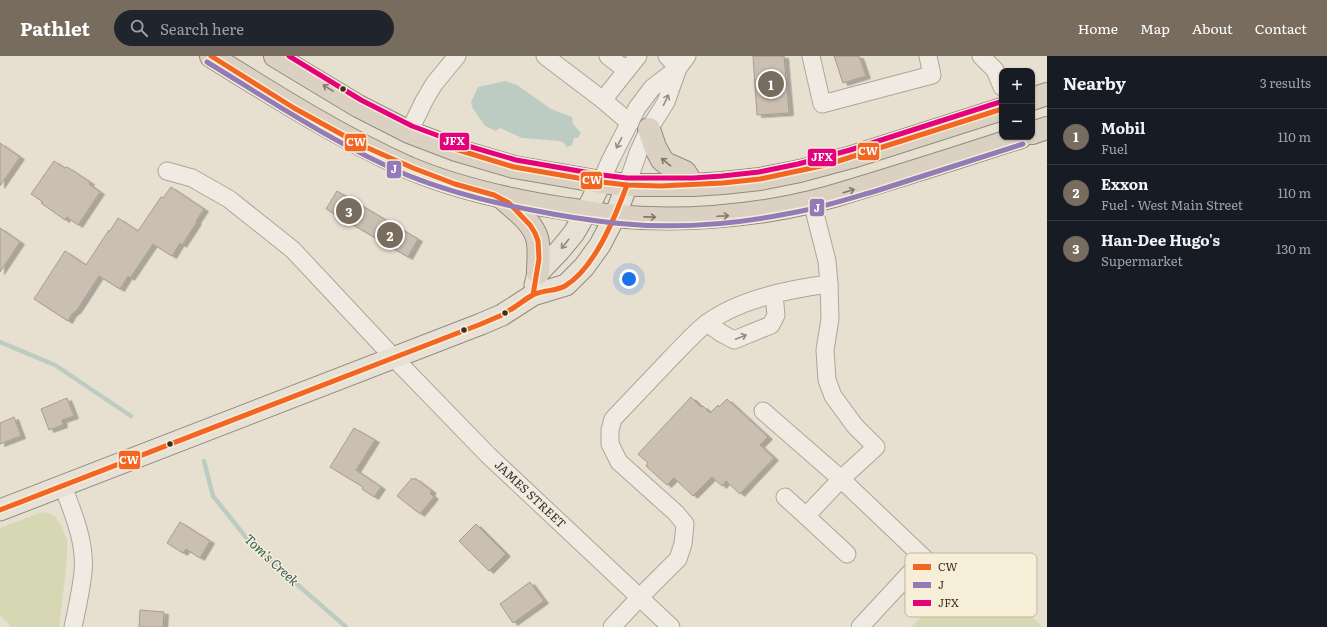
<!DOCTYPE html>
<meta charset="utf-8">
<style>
:root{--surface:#171b24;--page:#20242c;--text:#f1f3f6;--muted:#9ea1a6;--line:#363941;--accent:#786c5e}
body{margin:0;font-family:Literata,serif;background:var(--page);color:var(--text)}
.controls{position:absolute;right:12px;top:12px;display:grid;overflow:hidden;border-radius:8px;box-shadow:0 1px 3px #0004}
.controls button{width:36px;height:36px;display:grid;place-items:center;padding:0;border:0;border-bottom:1px solid var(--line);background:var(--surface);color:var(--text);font:20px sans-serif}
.you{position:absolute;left:629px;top:223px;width:14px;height:14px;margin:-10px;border:3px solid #fff;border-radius:50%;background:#1a73e8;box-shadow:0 0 0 6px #1a73e833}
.badge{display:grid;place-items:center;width:26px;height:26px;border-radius:50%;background:var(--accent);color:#fff;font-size:13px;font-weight:700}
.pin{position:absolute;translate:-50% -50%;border:2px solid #fff;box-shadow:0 1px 4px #0006}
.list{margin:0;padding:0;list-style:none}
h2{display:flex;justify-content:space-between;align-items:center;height:52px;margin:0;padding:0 16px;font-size:17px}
h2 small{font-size:13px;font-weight:400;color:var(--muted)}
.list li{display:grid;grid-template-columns:26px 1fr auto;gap:12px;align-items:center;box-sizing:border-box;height:56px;padding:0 16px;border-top:1px solid var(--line)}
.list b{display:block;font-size:15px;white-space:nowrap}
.list p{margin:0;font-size:13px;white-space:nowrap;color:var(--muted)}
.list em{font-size:13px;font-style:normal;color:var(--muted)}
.icon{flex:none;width:22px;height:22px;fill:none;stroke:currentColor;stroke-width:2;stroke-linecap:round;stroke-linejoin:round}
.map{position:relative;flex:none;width:1047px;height:571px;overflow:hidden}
header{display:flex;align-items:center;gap:24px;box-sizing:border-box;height:56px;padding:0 20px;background:var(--accent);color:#fff}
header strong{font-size:19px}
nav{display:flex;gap:22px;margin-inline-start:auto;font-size:14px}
.search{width:280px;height:36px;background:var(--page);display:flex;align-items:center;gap:10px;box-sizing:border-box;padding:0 14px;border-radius:22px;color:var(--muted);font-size:15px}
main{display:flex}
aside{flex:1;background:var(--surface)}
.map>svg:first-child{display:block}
.green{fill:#d6d7b3}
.water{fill:#bcccc2}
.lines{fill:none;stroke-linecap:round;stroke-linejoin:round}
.stream{stroke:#bcccc2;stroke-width:4.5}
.building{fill:#cbbfb2;stroke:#a89c90;filter:url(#shadow)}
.minor-casing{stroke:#ada599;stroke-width:19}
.major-casing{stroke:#928b80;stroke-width:23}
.highway-casing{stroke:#928b80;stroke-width:24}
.minor{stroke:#efebe3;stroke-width:17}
.major{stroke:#e6e1d4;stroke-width:21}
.highway{stroke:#dad1c2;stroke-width:22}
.bus-1-casing{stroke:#f7eed8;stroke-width:8}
.bus-2-casing{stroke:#f7eed8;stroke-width:8}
.bus-3-casing{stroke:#f7eed8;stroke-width:8}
.bus-1{stroke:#f26522;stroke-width:5}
.bus-2{stroke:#937bb8;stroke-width:5}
.bus-3{stroke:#e5007d;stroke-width:5}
.oneway{stroke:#847769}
.oneway2{stroke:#968c82}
.oneway3{stroke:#92887a}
.bus-dot{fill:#3d2e20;stroke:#f7eed8;stroke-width:1.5}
.labels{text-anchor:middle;stroke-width:3;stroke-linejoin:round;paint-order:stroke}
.street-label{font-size:12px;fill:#3d2e20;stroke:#f7eed8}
.water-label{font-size:13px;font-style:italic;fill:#2f5d5a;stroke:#f7eed8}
.key{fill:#f7eed8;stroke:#bfb4a1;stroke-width:1}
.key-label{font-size:11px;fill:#3d2e20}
.line-badge{stroke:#f7eed8;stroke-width:1.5}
.badge-label{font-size:11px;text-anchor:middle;font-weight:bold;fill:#fff}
</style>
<header>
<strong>Pathlet</strong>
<div class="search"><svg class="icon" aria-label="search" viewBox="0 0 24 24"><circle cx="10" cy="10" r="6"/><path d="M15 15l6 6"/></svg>Search here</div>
<nav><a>Home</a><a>Map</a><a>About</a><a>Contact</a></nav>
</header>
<main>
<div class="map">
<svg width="1047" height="571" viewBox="0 0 1047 571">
<defs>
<filter id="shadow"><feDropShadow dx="4.5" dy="2.5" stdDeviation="0" flood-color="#0004"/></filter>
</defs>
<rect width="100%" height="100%" fill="#e7e0d1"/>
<!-- green -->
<g class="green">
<polygon points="42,456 48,457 55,461 61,469 67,484 67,504 59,571 11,571 0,559 0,472"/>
<polygon points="973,509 1043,571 911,571"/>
</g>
<!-- water -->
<polygon class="water" points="505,25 517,29 551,53 572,61 573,68 581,77 578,82 574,82 572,89 567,91 563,86 559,85 522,82 500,72 496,75 485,70 472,51 471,46 478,31"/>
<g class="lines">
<!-- stream -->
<g class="stream">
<polyline points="0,286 55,309 131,360"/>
<polyline points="204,405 213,440 253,490 346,571"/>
</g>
</g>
<!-- building -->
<g class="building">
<polygon points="753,0 784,0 789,57 757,59"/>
<polygon points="834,0 859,0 866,20 843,27"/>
<polygon points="0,87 20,101 0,130"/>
<polygon points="54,105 65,112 67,111 90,126 89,128 100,136 78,169 67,161 65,164 41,147 43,146 31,138"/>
<polygon points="171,131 204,153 196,165 197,166 182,189 180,187 172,200 153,188 130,222 128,220 120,233 99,220 77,254 72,258 68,265 34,243 65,195 86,209 109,174 110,175 118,162 138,175 161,141 163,142"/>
<polygon points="337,135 418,183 408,201 326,153"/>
<polygon points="0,172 20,186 0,216"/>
<polygon points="691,341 701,351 703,350 710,357 718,349 719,351 727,343 768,381 760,389 774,402 740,438 726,425 722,430 712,421 693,440 674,422 667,429 646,410 648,407 638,398"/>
<polygon points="67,342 74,360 62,364 63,369 49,374 41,353"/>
<polygon points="14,361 21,380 0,388 0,367"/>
<polygon points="354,372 375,384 356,414 381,431 374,441 362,433 363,431 330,411"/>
<polygon points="412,422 414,424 415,422 432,435 430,437 434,441 420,458 397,440"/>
<polygon points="180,466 210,485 200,502 186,493 183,497 167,487"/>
<polygon points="476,468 506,498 489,515 459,485"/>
<polygon points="530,526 544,545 513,567 500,548"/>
<polygon points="140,554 164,556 163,571 139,571"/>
</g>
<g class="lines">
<defs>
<g id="minor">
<polyline points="545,0 603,44 630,67"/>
<polyline points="608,0 626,14"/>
<polyline points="667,0 678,12"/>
<polyline points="811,0 822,48 932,19 928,0"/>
<polyline points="981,0 995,14 1002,31"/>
<polyline points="603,44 638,0"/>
<polyline points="409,76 424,45 434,28 457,0"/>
<path id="s1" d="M167,115L192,122L229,143L293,194L394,302L488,399L671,571"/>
<polyline points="601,126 610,105 637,52 652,32 678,12"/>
<polyline points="627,129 638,97 649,73 666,46 678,12 687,0"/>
<polyline points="812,146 827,205 829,228 830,263 825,294 827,324 833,340 855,370 876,391 841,423 924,502 860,571"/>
<polyline points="707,267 721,277 734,284 771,269 776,259 774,239"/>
<polyline points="763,355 841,423 806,460 847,498"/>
<path d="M63,430C73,457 86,487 83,516C81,535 77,553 73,571"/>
<polyline points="785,441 806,460"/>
<path d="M612,571L640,541L678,503L683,488L685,468L676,457L619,406L610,388V374L613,363C632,343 651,323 670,303C682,291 694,277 707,267C740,243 789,233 829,228"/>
</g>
<g id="major">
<polyline points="535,229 538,217 560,194 574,177 586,156 601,126"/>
<polyline points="0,454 481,268 502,259 533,239 566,229 584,211 600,189 615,160 627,129"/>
</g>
<g id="highway">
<path d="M211,0C275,40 340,81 409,112C459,133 514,145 567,153C583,155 598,158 614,160C678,166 749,161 811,146C832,141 853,134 873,128C923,113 972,97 1021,81"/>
<polyline points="275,0 358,50 409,76 456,94 514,111 601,126 627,129 693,129 723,127 760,123 800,115 852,101 1002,53"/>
<polyline points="1032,43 1047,38"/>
<polyline points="649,73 655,91 662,104 667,108 685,116 693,129"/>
<polyline points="1032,77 1047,72"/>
<path d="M502,142C514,153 532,165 537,182C540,193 538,206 538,217"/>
</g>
</defs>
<!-- minor casing -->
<use href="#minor" class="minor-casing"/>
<!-- major casing -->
<use href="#major" class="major-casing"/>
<!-- highway casing -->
<use href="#highway" class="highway-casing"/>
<!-- minor -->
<use href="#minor" class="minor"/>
<!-- major -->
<use href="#major" class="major"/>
<!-- highway -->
<use href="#highway" class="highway"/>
<defs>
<g id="bus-1">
<polyline points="455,93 514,111 601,126 627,129 660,130 723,127 760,123 826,109 1002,53"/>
<path d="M512,253C520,248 526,241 535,238C545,234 556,235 565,230C595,212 615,161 627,129"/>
<polyline points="0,454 481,268 502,259 533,239 539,203 538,185 535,177 530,169 509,147 494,139 455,128 413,112 359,88 294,52 211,0"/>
</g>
<path id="bus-2" d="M207,6C272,46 337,89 407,119C449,136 493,147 537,155C562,160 588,164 614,167C671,173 730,169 786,158C818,153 848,143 879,134C927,119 975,103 1023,88"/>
<polyline id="bus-3" points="289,0 361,44 412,70 458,87 516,104 602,119 627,122 693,122 722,120 759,116 798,108 850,94 1000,46"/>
</defs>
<!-- bus-1 casing -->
<use href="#bus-1" class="bus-1-casing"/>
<!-- bus-2 casing -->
<use href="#bus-2" class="bus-2-casing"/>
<!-- bus-3 casing -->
<use href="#bus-3" class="bus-3-casing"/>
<!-- bus-1 -->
<use href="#bus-1" class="bus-1"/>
<!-- bus-2 -->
<use href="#bus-2" class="bus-2"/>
<!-- bus-3 -->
<use href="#bus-3" class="bus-3"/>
</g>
<!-- one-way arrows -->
<defs><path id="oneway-shaft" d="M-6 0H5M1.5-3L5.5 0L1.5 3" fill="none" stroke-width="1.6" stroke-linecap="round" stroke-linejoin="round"/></defs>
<g class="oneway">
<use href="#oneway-shaft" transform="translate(328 32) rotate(-149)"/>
<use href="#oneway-shaft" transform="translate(666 106) rotate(-141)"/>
<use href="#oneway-shaft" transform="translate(849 135) rotate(-17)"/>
<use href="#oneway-shaft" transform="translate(723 160) rotate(-3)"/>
<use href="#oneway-shaft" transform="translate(650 161) rotate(1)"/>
</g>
<g class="oneway2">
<use href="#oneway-shaft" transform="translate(666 44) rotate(-65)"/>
<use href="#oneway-shaft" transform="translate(619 87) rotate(117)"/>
<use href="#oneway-shaft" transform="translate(741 281) rotate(-21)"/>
</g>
<use class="oneway3" href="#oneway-shaft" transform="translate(565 188) rotate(129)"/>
<!-- markers -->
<g class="bus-dot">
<circle cx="343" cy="33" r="3.5"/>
<circle cx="505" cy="257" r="3.5"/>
<circle cx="464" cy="274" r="3.5"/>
<circle cx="170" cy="388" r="3.5"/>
</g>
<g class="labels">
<!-- street labels -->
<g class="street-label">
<text dy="4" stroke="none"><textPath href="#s1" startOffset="491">JAMES STREET</textPath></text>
</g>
<!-- water labels -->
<g class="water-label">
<text transform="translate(272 504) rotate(43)" y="5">Tom's Creek</text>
</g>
</g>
<!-- legend -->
<rect x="905" y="497" width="132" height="64" rx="6" class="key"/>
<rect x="913" y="508" width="18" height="6" fill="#f26522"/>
<rect x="913" y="526" width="18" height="6" fill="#937bb8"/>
<rect x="913" y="544" width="18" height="6" fill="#e5007d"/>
<g class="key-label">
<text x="938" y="515">CW</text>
<text x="938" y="533">J</text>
<text x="938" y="551">JFX</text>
</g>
<g class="line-badge">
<rect x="439" y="76" width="31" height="19" rx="4" fill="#e5007d"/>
<rect x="344" y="77" width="23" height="19" rx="4" fill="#f26522"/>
<rect x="857" y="86" width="23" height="19" rx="4" fill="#f26522"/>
<rect x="807" y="92" width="30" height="19" rx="4" fill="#e5007d"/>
<rect x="386" y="104" width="16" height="19" rx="4" fill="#937bb8"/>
<rect x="580" y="115" width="23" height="19" rx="4" fill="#f26522"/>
<rect x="809" y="142" width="16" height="19" rx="4" fill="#937bb8"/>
<rect x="118" y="394" width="23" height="20" rx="4" fill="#f26522"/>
</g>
<g class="badge-label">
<text x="454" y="89">JFX</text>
<text x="356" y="90">CW</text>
<text x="868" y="99">CW</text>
<text x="822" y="105">JFX</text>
<text x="394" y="117">J</text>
<text x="592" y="128">CW</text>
<text x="817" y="156">J</text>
<text x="129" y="408">CW</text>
</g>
</svg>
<div class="controls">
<button>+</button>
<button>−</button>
</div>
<div class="you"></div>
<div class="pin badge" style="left:771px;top:28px">1</div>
<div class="pin badge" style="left:390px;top:179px">2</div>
<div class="pin badge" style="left:349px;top:155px">3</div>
</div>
<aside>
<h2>Nearby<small>3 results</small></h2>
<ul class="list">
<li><span class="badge">1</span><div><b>Mobil</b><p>Fuel</p></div><em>110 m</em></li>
<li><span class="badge">2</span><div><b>Exxon</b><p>Fuel · West Main Street</p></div><em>110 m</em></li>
<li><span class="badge">3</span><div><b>Han-Dee Hugo's</b><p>Supermarket</p></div><em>130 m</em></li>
</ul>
</aside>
</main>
